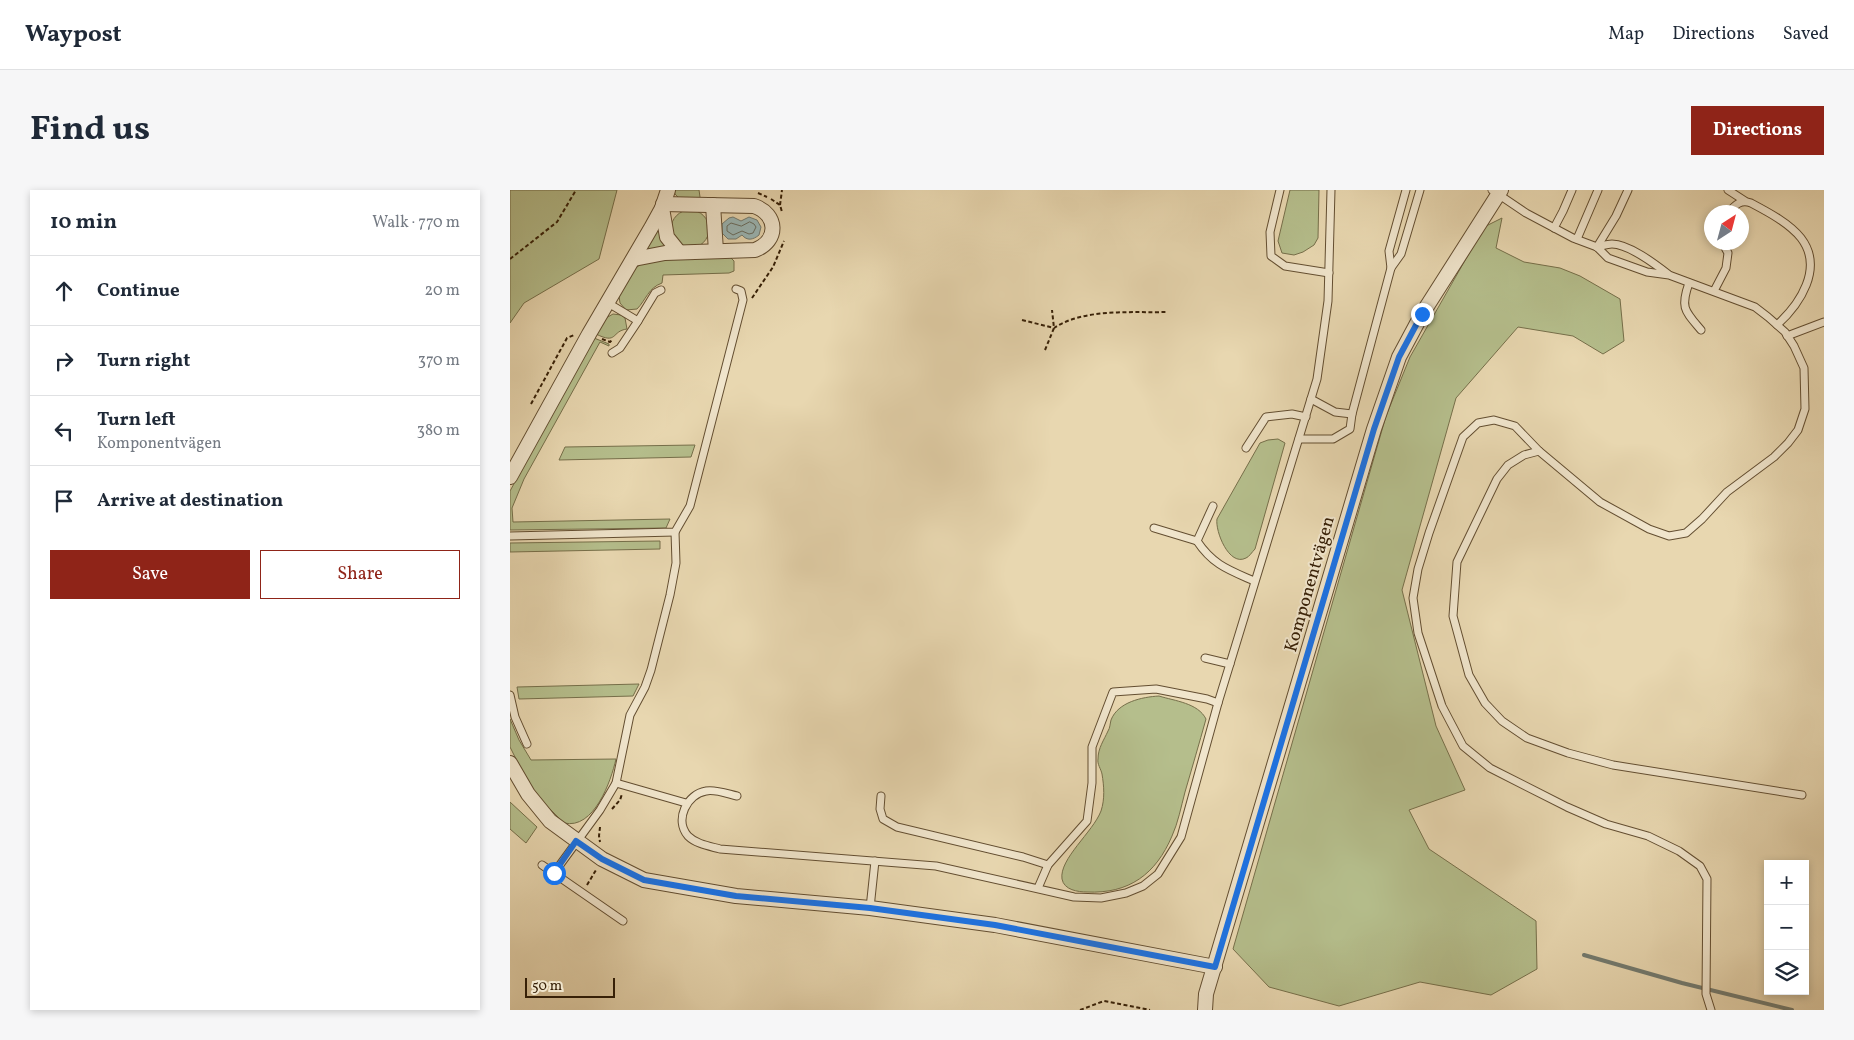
<!DOCTYPE html>
<meta charset="utf-8">
<style>
:root{--surface:#fff;--page:#f6f6f7;--text:#1f2937;--muted:#747a83;--line:#e0e1e3;--accent:#8f2418}
body{margin:0;font-family:Vollkorn,serif;background:var(--page);color:var(--text)}
.controls{position:absolute;right:15px;bottom:15px;display:grid;overflow:hidden;border-radius:0px;box-shadow:0 2px 8px #0003}
.controls button{width:45px;height:45px;display:grid;place-items:center;padding:0;border:0;border-bottom:1px solid var(--line);background:var(--surface);color:var(--text);font:25px sans-serif}
.compass{position:absolute;left:1194px;top:15px;width:45px;height:45px;border-radius:50%;background:var(--surface);box-shadow:0 2px 8px #0003;rotate:36deg}
.scale{position:absolute;left:15px;bottom:12px;width:90px;box-sizing:border-box;padding-left:5px;border:2px solid #372007;border-top:0;font-size:14px;line-height:18px;white-space:nowrap;color:#372007;-webkit-text-stroke:4px #f0e5cc;paint-order:stroke}
.stop{position:absolute;width:15px;height:15px;margin:-11px;border:4px solid #1a73e8;border-radius:50%;background:#fff}
.stop.end{background:#1a73e8;border-color:#fff;box-shadow:0 1px 5px #0008}
.list{margin:0;padding:0;list-style:none}
h2{display:flex;justify-content:space-between;align-items:center;height:65px;margin:0;padding:0 20px;font-size:21px}
h2 small{font-size:16px;font-weight:400;color:var(--muted)}
.list li{display:grid;grid-template-columns:32px 1fr auto;gap:15px;align-items:center;box-sizing:border-box;height:70px;padding:0 20px;border-top:1px solid var(--line)}
.list b{display:block;font-size:19px;white-space:nowrap}
.list p{margin:0;font-size:16px;white-space:nowrap;color:var(--muted)}
.list em{font-size:16px;font-style:normal;color:var(--muted)}
.actions{display:flex;gap:10px;padding:15px 20px}
.actions a{flex:1;padding:11px 0;border:1px solid var(--accent);border-radius:0px;text-align:center;font-size:18px;color:var(--accent)}
.actions .main{background:var(--accent);color:#fff}
.icon{flex:none;width:28px;height:28px;fill:none;stroke:currentColor;stroke-width:2;stroke-linecap:round;stroke-linejoin:round}
.map{position:relative;flex:none;width:1314px;height:820px;overflow:hidden;border-radius:0px}
header{display:flex;align-items:center;gap:30px;box-sizing:border-box;height:70px;padding:0 25px;background:var(--surface);border-bottom:1px solid var(--line)}
header strong{font-size:24px}
nav{display:flex;gap:28px;margin-inline-start:auto;font-size:18px}
.intro{display:flex;align-items:center;justify-content:space-between;box-sizing:border-box;height:120px;padding:0 30px}
h1{margin:0;font-size:35px}
.button{padding:12px 22px;border-radius:0px;background:var(--accent);color:#fff;font-size:18px;font-weight:700}
main{display:flex;gap:30px;padding:0 30px}
aside{flex:1;background:var(--surface);border-radius:0px;box-shadow:0 2px 8px #0003}
.map>svg:first-child{display:block}
.green{fill:#b5be8c;stroke:#766f4a}
.water{fill:#9bb7b6;stroke:#737b70}
.lines{fill:none;stroke-linecap:round;stroke-linejoin:round}
.shore{stroke:#696c5e;stroke-width:1}
.stream{stroke:#737b70;stroke-width:4}
.service-casing{stroke:#634e31;stroke-width:9}
.minor-casing{stroke:#634e31;stroke-width:16}
.path{stroke:#372007;stroke-width:2;stroke-dasharray:4 2.5;stroke-linecap:butt}
.service{stroke:#f0e5cc;stroke-width:7}
.minor{stroke:#f0e5cc;stroke-width:14}
.route{stroke:#1a73e8;stroke-width:6}
.labels{text-anchor:middle;stroke-width:4;stroke-linejoin:round;paint-order:stroke}
.street-label{font-size:18px;fill:#372007;stroke:#f0e5cc}
</style>
<header>
<strong>Waypost</strong>
<nav><a>Map</a><a>Directions</a><a>Saved</a></nav>
</header>
<div class="intro"><h1>Find us</h1><a class="button">Directions</a></div>
<main>
<aside>
<h2>10 min<small>Walk · 770 m</small></h2>
<ul class="list">
<li><svg class="icon" aria-label="ahead" viewBox="0 0 24 24"><path d="M12 20V5M6 11l6-6 6 6"/></svg><div><b>Continue</b></div><em>20 m</em></li>
<li><svg class="icon" aria-label="right" viewBox="0 0 24 24"><path d="M7 20v-9h11M14 6l5 5-5 5"/></svg><div><b>Turn right</b></div><em>370 m</em></li>
<li><svg class="icon" aria-label="left" viewBox="0 0 24 24"><path d="M17 20v-9H6M10 6l-5 5 5 5"/></svg><div><b>Turn left</b><p>Komponentvägen</p></div><em>380 m</em></li>
<li><svg class="icon" aria-label="arrive" viewBox="0 0 24 24"><path d="M6 21V4h12l-3 4 3 4H6"/></svg><div><b>Arrive at destination</b></div></li>
</ul>
<div class="actions"><a class="main">Save</a><a>Share</a></div>
</aside>
<div class="map">
<svg width="1314" height="820" viewBox="0 0 1314 820">
<rect width="100%" height="100%" fill="#e8d7b0"/>
<filter id="stains"><feTurbulence type="fractalNoise" baseFrequency=".004" numOctaves="4"/><feColorMatrix values="0 0 0 0 .2 0 0 0 0 .09 0 0 0 0 .02 0 0 0 .5 -.17"/></filter>
<radialGradient id="worn" r=".72"><stop offset=".6" stop-color="#630" stop-opacity="0"/><stop offset="1" stop-color="#630" stop-opacity=".3"/></radialGradient>
<!-- green -->
<g class="green">
<polygon points="0,0 107,0 89,69 14,113 0,133"/>
<polygon points="164,0 189,0 190,7 186,11 171,10 165,4"/>
<polygon points="780,0 809,0 808,48 804,55 793,62 784,65 772,63 768,51"/>
<circle cx="180" cy="39" r="19"/>
<polygon points="992,28 986,58 1014,72 1050,78 1070,86 1110,109 1114,151 1093,164 1063,146 1008,137 946,208 892,400 926,536 955,600 899,620 919,659 1026,731 1027,779 981,805 910,792 829,816 759,797 723,759 876,226 900,167 974,37"/>
<polygon points="148,38 157,56 138,60 136,57"/>
<path d="M220,67L224,71V81L219,83L153,85L152,93C138,98 136,110 127,119L116,120L110,113L109,106L124,79L137,70Z"/>
<path d="M103,124L111,125L115,128L117,139C101,141 108,155 86,144L96,128Z"/>
<polygon points="84,148 99,154 99,156 90,152 14,289 2,318 3,332 160,329 156,338 0,340 0,301"/>
<path d="M768,249L775,253L745,359C742,362 739,367 736,368C719,377 705,341 707,329L750,253L758,250Z"/>
<polygon points="185,255 181,267 49,270 55,257"/>
<polygon points="150,351 150,359 0,362 0,353"/>
<polygon points="129,494 123,506 9,509 7,497"/>
<path d="M649,506C665,511 688,513 696,529C689,554 682,578 675,602C671,617 668,633 662,646C646,684 619,704 577,702C568,702 554,700 552,689C549,669 583,642 591,621C595,609 594,596 592,584C591,579 587,574 588,569C588,558 594,550 598,541C600,538 600,534 601,530C608,512 632,507 649,506Z"/>
<path d="M0,529L9,550L21,570L106,569C101,591 84,640 54,633L34,613L17,591L0,557Z"/>
<polygon points="0,612 27,637 16,653 0,639"/>
</g>
<!-- water -->
<path class="water" d="M223,27L231,31L239,27L247,30L251,37L249,45C243,50 237,51 232,45L226,49H218L212,43V34L219,28Z"/>
<g class="lines">
<!-- shore -->
<polygon class="shore" points="240,32 244,34 246,37 243,43 239,44 232,41 223,45 217,41 217,36 221,33 231,36"/>
<!-- stream -->
<polyline class="stream" points="1074,765 1172,793 1282,820"/>
<defs>
<g id="service">
<polyline points="770,0 760,42 761,66 775,76 819,83"/>
<polyline points="982,0 1016,23 1063,48 1087,57 1098,68 1137,82 1159,85 1245,117 1258,127 1275,142 1284,156 1294,178 1295,219 1288,240 1278,253 1264,267 1217,302 1192,329 1176,343 1159,346 1139,339 1090,312 1029,261 1005,236 984,230 968,233 953,247 919,343 908,379 903,408 908,443 932,516 953,556 980,578 1057,617 1096,634 1138,646 1169,661 1190,676 1197,689 1196,804 1201,820"/>
<polyline points="1218,0 1235,11"/>
<path d="M1219,22C1225,15 1231,9 1241,13C1258,22 1279,33 1291,48C1314,78 1290,114 1267,135"/>
<polyline points="1044,38 1053,21 1062,0"/>
<polyline points="1067,49 1088,0"/>
<path d="M1087,57C1092,56 1097,54 1102,54C1119,54 1145,74 1158,84"/>
<polyline points="1087,57 1106,26 1118,0"/>
<polyline points="881,78 879,61 896,0"/>
<path d="M1179,93C1170,118 1175,121 1191,140"/>
<polyline points="1204,101 1216,78 1218,63 1212,52"/>
<polyline points="98,113 128,131 145,103 151,100"/>
<polyline points="1277,146 1314,132"/>
<polyline points="102,163 110,158 128,131"/>
<polyline points="801,209 825,222 842,224"/>
<polyline points="789,249 823,249 840,239 842,224 881,78 891,64 910,0"/>
<polyline points="736,258 756,227 782,224 796,227"/>
<polyline points="1029,261 1014,265 998,275 987,289 947,372 943,426 959,485 975,513 992,531 1017,548 1058,563 1103,575 1292,605"/>
<path d="M703,316L687,351C703,375 719,380 744,391"/>
<polyline points="644,338 687,351"/>
<polyline points="0,346 165,342 180,316 233,110 231,101 226,99"/>
<polyline points="695,468 720,474"/>
<polyline points="0,505 5,527 17,554"/>
<polyline points="106,593 176,613"/>
<path d="M227,606C218,604 205,599 196,601C177,604 164,630 178,646C186,654 199,656 210,659L426,676L564,707L591,708L616,703L633,696L648,684L671,647L708,513L807,189L818,111L821,0"/>
<polyline points="371,606 370,619 373,629 387,637 513,667 538,675"/>
<polyline points="32,675 113,731"/>
<polyline points="44,683 90,620 106,593 120,525 135,497 141,480 160,405 166,373 165,342"/>
<polyline points="528,698 538,675 577,631 582,593 582,557 603,502 646,499 697,509 708,513"/>
<polyline points="360,718 365,671"/>
</g>
<g id="minor">
<polyline points="203,15 206,61"/>
<polyline points="152,18 157,47 169,62"/>
<path d="M124,69L155,63L245,60C269,51 268,24 244,16L153,14"/>
<polyline points="0,287 79,144 141,38 152,18 158,0"/>
<polyline points="0,573 18,604 40,631 92,669 134,690 226,706 360,718 485,735 705,777"/>
<polyline points="695,820 696,804 864,239 889,167 912,124 991,0"/>
</g>
</defs>
<!-- service casing -->
<use href="#service" class="service-casing"/>
<!-- minor casing -->
<use href="#minor" class="minor-casing"/>
<!-- path -->
<g class="path">
<polyline points="248,3 257,7"/>
<polyline points="261,9 270,15 272,22"/>
<polyline points="270,15 272,0"/>
<polyline points="0,69 47,32 66,0"/>
<polyline points="242,108 263,77 274,51"/>
<path d="M512,130L544,138C574,118 622,123 657,122"/>
<polyline points="92,149 100,152 103,149"/>
<polyline points="535,160 544,138 542,120"/>
<polyline points="21,214 57,148 64,145"/>
<polyline points="102,619 110,610 112,604"/>
<polyline points="90,637 89,646 90,652"/>
<polyline points="77,695 86,680"/>
<polyline points="570,820 594,811 640,820"/>
</g>
<!-- service -->
<use href="#service" class="service"/>
<!-- minor -->
<use href="#minor" class="minor"/>
</g>
<g class="lines">
<!-- route -->
<polyline class="route" points="44,683 66,651 92,669 134,690 226,706 360,718 485,735 705,777 864,239 889,167 912,124"/>
</g>
<g class="labels">
<!-- street labels -->
<g class="street-label">
<text transform="translate(799 394) rotate(-74)" y="6">Komponentvägen</text>
</g>
</g>
<rect width="100%" height="100%" filter="url(#stains)"/>
<rect width="100%" height="100%" fill="url(#worn)"/>
</svg>
<div class="controls">
<button>+</button>
<button>−</button>
<button><svg class="icon" aria-label="layers" viewBox="0 0 24 24"><path d="M12 4l9 5-9 5-9-5zM3 14l9 5 9-5"/></svg></button>
</div>
<svg class="compass" viewBox="-18 -18 36 36"><path d="M0-13l5 13h-10z" fill="#e53935"/><path d="M0 13l5-13h-10z" fill="#747a83"/></svg>
<div class="scale">50 m</div>
<div class="stop" style="left:44px;top:683px"></div>
<div class="stop end" style="left:912px;top:124px"></div>
</div>
</main>
